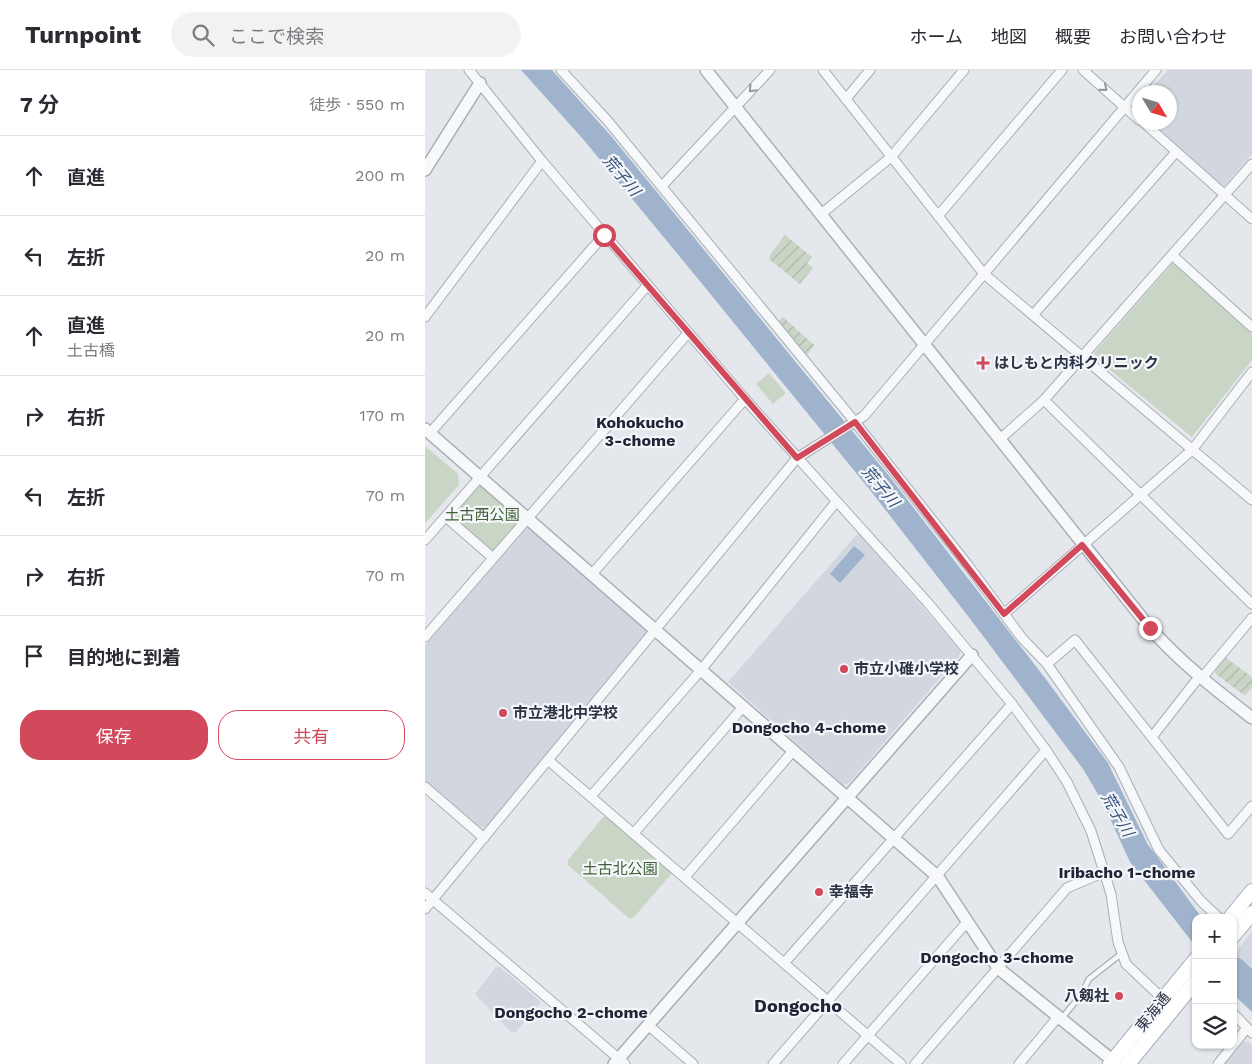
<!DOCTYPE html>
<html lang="ja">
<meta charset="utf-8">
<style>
:root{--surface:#fff;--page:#f2f2f3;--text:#2b2b33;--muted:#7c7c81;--line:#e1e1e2;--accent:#d1495b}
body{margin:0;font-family:"Work Sans","Noto Sans JP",sans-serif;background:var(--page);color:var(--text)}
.controls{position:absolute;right:15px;bottom:15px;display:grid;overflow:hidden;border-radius:10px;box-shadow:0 1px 4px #0004}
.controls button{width:45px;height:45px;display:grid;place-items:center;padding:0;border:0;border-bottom:1px solid var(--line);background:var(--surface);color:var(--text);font:25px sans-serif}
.compass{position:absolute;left:707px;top:15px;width:45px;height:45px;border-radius:50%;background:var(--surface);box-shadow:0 1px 4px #0004;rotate:128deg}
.stop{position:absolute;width:15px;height:15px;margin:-11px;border:4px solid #d1495b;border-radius:50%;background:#fff}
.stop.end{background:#d1495b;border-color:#fff;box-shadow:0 1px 5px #0008}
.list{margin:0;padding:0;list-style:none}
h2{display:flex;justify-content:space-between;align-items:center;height:65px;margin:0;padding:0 20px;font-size:21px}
h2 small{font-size:16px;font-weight:400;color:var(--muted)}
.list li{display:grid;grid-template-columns:32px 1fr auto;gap:15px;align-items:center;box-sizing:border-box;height:80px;padding:0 20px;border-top:1px solid var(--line)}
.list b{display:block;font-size:19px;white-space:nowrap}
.list p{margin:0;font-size:16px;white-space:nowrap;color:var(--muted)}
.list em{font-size:16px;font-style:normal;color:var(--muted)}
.actions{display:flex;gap:10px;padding:15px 20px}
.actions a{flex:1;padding:11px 0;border:1px solid var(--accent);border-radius:20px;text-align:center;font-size:18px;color:var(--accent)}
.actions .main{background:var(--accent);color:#fff}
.icon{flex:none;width:28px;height:28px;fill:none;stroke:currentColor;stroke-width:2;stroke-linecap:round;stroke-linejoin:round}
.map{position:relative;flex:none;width:827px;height:994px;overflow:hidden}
header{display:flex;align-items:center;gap:30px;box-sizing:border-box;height:70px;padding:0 25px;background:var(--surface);border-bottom:1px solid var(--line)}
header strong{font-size:24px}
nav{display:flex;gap:28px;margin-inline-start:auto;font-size:18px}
.search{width:350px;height:45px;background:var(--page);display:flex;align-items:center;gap:12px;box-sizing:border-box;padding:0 18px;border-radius:28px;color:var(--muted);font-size:19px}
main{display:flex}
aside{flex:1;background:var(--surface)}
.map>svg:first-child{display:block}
.built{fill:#d2d6de}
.green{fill:#c9d6c5}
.garden{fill:url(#garden-furrows)}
.water{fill:#9fb4cc}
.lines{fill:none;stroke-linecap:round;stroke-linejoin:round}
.service-casing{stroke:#a9aeb7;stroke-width:7}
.minor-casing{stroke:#a9aeb7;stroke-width:11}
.tertiary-casing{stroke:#a9aeb7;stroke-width:14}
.primary-casing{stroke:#a3abb8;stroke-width:16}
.service{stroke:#f7f8fa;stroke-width:4.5}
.minor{stroke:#f7f8fa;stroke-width:9}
.tertiary{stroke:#f7f8fa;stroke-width:11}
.primary{stroke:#fff;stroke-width:14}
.oneway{stroke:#9196a0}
.route{stroke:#d1495b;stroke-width:6}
.poi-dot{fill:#d1495b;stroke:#f4f6f9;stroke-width:2}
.labels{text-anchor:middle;stroke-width:4.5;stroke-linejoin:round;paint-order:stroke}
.poi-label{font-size:15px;font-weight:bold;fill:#2b3445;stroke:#f4f6f9;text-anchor:start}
.park-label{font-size:15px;fill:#3f6138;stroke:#f4f6f9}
.street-label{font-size:15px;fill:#2b3445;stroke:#f4f6f9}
.water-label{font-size:16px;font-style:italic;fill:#34527a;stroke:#f4f6f9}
.neighbourhood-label{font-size:16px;font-weight:bold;fill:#1d2536;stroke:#f4f6f9}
.quarter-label{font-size:18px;font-weight:bold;fill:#1d2536;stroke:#f4f6f9}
</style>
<header>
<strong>Turnpoint</strong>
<div class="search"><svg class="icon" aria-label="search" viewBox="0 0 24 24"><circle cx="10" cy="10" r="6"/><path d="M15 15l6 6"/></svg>ここで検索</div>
<nav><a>ホーム</a><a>地図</a><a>概要</a><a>お問い合わせ</a></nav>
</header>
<main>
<aside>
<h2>7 分<small>徒歩 · 550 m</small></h2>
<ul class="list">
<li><svg class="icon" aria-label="ahead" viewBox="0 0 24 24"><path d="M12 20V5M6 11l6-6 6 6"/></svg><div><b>直進</b></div><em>200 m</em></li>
<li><svg class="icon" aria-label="left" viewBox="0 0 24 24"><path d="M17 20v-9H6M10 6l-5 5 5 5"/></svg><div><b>左折</b></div><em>20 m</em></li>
<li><svg class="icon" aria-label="ahead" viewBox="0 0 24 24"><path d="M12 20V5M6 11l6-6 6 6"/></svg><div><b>直進</b><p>土古橋</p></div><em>20 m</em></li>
<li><svg class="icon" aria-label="right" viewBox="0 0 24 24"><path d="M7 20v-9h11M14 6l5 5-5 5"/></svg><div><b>右折</b></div><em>170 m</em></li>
<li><svg class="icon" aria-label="left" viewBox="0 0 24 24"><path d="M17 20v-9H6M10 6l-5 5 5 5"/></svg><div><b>左折</b></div><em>70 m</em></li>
<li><svg class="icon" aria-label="right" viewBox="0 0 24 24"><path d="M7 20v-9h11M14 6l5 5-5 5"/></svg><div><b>右折</b></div><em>70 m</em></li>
<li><svg class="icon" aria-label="arrive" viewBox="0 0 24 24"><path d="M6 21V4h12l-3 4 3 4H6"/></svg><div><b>目的地に到着</b></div></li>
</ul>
<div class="actions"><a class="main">保存</a><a>共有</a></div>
</aside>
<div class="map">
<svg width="827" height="994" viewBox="0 0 827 994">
<defs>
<pattern id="garden-furrows" width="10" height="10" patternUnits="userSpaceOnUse" patternTransform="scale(1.25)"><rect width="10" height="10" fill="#c9d6c5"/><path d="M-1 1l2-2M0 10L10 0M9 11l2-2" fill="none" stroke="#adb8ab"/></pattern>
</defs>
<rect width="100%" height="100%" fill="#e4e7ec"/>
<!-- built -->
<g class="built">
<polygon points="743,0 827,0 827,84 799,116 796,116 725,53 744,52 744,22 723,22"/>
<polygon points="102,458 105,458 221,560 221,563 61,757 54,757 0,711 0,575"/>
<polygon points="433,463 536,581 534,586 424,713 419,715 303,612"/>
<polygon points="827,862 827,899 819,890 808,885"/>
<polygon points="74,896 116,932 91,962 86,962 50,924 71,897"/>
<polygon points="818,971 824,972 827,975 827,994 799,994"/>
</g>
<!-- green -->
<g class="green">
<polygon points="747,194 751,194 827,264 827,290 767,367 669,287 670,282"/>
<polygon points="344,303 361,323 348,334 331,314"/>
<polygon points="0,376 33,404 34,415 0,453"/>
<polygon points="58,416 93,446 93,452 68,481 65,481 28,450 28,445 52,417"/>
<polygon points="182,746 247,803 210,846 205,849 143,795 143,790 178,747"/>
</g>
<!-- garden -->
<g class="garden">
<polygon points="360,165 387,187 382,193 388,198 375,214 344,189 345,185"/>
<polygon points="358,247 389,275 382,285 354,251"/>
<polygon points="800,587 827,607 827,618 820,626 791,604 790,599"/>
</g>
<!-- water -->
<g class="water">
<polygon points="96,0 127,0 186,66 464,406 623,612 683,693 722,773 777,848 771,848 771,877 705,792 677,731 658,699 546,550 445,420 278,215 158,69"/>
<polygon points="429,476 440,485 415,513 405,504"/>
<polygon points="808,885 818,890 827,899 827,942 808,924"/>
</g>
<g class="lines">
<defs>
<polyline id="service" points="637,948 656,925 664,909 696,884"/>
<g id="minor">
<polyline points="44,0 117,91 320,329 503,533 587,634 621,680 642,712 666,761 686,824 693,872 701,894 738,929"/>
<polyline points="136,0 182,50 430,352 542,494 597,568 622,594 694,697 734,780 776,831 794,848"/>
<polyline points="398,0 559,204 827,430"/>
<polyline points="658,0 714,50"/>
<polyline points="421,29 445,0"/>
<polyline points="718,52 827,149"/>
<polyline points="237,116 345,0"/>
<polyline points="395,145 466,87 539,0"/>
<polyline points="513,146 637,0"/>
<polyline points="747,185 827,257"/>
<polyline points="608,245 751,82"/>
<polyline points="0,247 117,91"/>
<polyline points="619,330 827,534"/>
<polyline points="5,363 179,165"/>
<polyline points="574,370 619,330 827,94"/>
<polyline points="21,447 68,488"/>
<polyline points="0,470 222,216"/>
<polyline points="167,504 320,329"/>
<polyline points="579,544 767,380 827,302"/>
<polyline points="0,567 263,263"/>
<polyline points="622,594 650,570 803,764 827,736"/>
<polyline points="776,609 827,548"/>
<polyline points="727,667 774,607"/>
<polyline points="123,690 476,994"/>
<polyline points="0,717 59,768"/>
<polyline points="166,726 276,600 411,432"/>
<polyline points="209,763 318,637"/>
<polyline points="260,807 368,681"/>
<polyline points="0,823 200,994"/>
<polyline points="0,839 372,388 439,346 731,0"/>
<polyline points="360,892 587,634"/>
<polyline points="808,943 827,963"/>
<polyline points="223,955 268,994"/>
<polyline points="348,994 621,680"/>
<polyline points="418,994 542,852"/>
<polyline points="490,994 642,818 679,802"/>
<polyline points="594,994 633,947"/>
<polyline points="793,994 822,958"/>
</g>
<g id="tertiary">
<path d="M281,0L725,558C756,593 791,620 827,648"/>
<polyline points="0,100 55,13"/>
<polyline points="0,359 513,807 573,898 692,994"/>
<polyline points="189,994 547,585"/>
</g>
<g id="primary">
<polyline points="805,848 827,821"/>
<polyline points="808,866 827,843"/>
<polyline points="685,994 771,889"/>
<polyline points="703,994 771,911"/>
</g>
</defs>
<!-- service casing -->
<use href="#service" class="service-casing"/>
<!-- minor casing -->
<use href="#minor" class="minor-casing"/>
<!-- tertiary casing -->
<use href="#tertiary" class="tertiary-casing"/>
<!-- primary casing -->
<use href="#primary" class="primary-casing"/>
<!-- service -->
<use href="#service" class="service"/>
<!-- minor -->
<use href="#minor" class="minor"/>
<!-- tertiary -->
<use href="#tertiary" class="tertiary"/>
<!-- primary -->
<use href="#primary" class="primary"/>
</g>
<!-- one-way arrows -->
<defs><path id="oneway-chevron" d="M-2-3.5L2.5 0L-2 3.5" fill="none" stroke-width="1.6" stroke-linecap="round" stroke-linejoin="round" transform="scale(1.25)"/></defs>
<g class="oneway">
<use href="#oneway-chevron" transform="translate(679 18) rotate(41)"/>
<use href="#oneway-chevron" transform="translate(327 19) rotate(133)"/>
</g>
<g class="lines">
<!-- route -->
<polyline class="route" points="179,165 372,388 430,352 579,544 657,475 725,558"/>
</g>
<!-- markers -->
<g class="poi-dot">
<path d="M555.5 285.5h5v5h5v5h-5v5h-5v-5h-5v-5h5z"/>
<circle cx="419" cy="599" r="5"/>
<circle cx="78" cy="643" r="5"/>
<circle cx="394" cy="822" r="5"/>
<circle cx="694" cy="926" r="5"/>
</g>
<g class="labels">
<!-- poi labels -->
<g class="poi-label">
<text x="569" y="298">はしもと内科クリニック</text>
<text x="429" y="604">市立小碓小学校</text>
<text x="88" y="648">市立港北中学校</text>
<text x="404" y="827">幸福寺</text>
<text x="684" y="931" text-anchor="end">八剱社</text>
</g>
<!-- park labels -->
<g class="park-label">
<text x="57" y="450">土古西公園</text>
<text x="195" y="804">土古北公園</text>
</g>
<!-- street labels -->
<g class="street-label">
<text transform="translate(728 942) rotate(-51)" y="5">東海通</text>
</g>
<!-- water labels -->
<g class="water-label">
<text transform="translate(197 105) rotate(50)" y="6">荒子川</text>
<text transform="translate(456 416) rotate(50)" y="6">荒子川</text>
<text transform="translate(693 744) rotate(60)" y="6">荒子川</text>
</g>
<!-- neighbourhood labels -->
<g class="neighbourhood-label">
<text x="215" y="358">Kohokucho<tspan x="215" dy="18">3-chome</tspan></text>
<text x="384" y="663">Dongocho 4-chome</text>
<text x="702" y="808">Iribacho 1-chome</text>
<text x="572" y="893">Dongocho 3-chome</text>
<text x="146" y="948">Dongocho 2-chome</text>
</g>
<!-- quarter labels -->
<g class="quarter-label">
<text x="373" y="942">Dongocho</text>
</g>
</g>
</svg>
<div class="controls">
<button>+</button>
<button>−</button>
<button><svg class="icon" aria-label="layers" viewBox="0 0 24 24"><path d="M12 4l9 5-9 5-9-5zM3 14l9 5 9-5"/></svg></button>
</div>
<svg class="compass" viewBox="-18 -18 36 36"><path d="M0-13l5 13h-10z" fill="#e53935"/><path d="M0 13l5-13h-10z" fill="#7c7c81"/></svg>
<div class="stop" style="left:179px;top:165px"></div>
<div class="stop end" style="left:725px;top:558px"></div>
</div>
</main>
